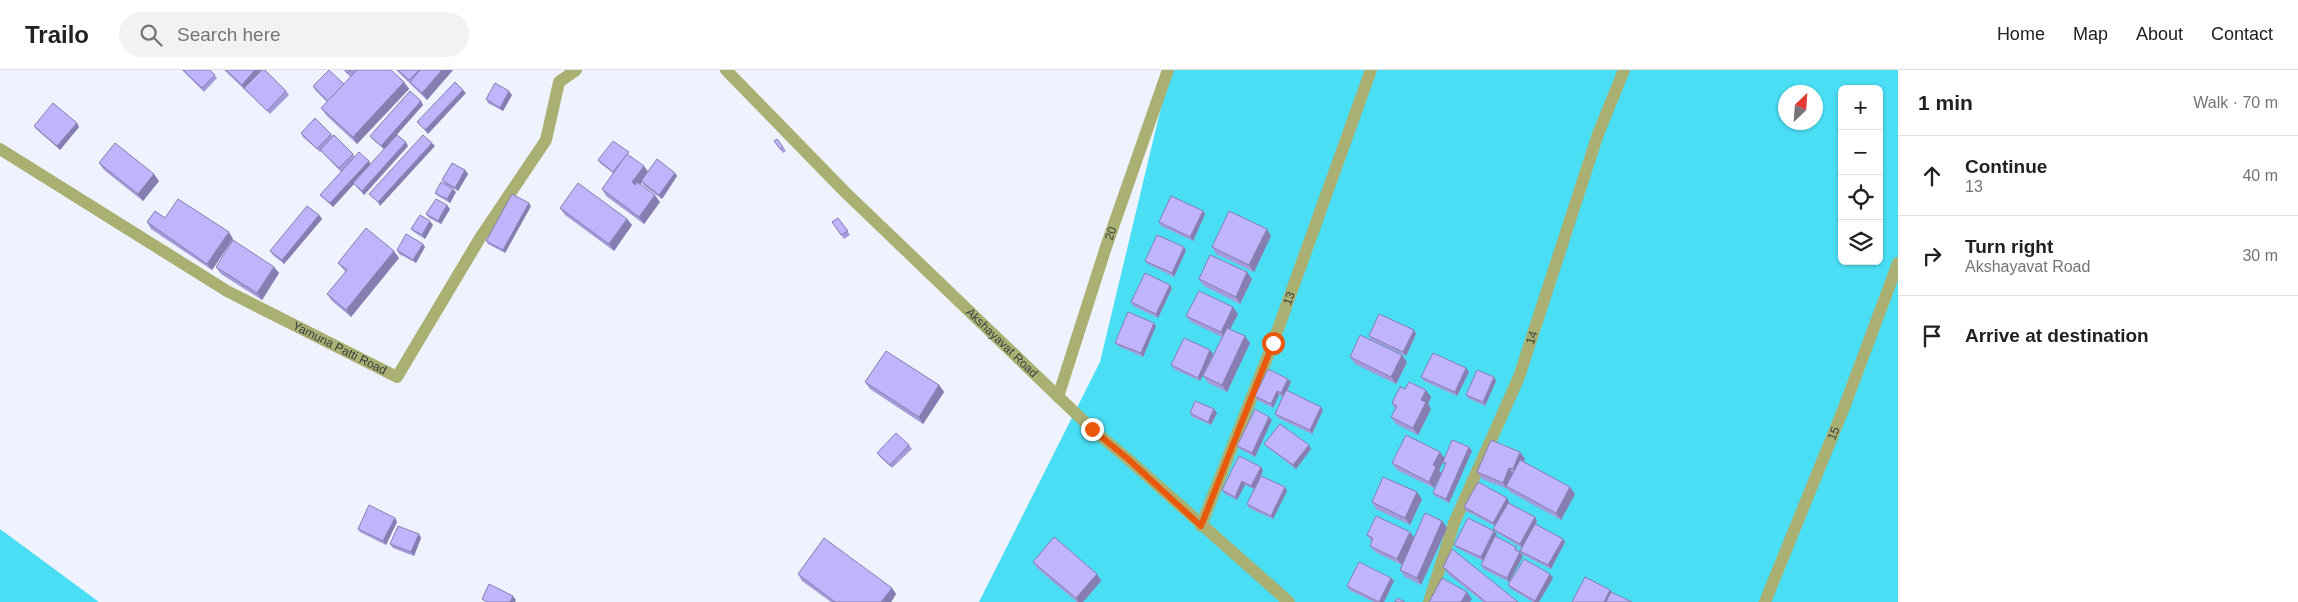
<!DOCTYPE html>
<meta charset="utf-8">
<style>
:root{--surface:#fff;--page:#f2f2f2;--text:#202124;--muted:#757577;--line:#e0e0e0}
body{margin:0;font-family:Helvetica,sans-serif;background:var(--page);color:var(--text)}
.controls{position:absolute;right:15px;top:15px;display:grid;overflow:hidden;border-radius:8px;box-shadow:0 1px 4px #0004}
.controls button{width:45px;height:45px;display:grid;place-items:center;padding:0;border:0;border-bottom:1px solid var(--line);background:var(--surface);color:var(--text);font:25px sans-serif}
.compass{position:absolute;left:1778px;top:15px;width:45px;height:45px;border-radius:50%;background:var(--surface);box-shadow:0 1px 4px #0004;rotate:25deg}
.stop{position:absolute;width:15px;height:15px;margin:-11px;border:4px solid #ea580c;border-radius:50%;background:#fff}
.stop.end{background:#ea580c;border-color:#fff;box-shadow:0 1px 5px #0008}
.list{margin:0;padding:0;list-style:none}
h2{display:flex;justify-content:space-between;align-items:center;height:65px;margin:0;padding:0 20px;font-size:21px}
h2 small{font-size:16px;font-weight:400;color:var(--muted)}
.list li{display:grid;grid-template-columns:32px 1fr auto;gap:15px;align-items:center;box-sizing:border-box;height:80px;padding:0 20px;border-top:1px solid var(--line)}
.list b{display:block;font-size:19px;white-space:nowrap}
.list p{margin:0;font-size:16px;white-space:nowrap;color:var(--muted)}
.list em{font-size:16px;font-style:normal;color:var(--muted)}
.icon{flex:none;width:28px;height:28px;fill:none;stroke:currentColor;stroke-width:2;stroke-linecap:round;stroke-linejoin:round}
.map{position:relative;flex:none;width:1898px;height:532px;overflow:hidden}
header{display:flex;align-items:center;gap:30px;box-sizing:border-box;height:70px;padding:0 25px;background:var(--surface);border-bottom:1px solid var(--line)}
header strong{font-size:24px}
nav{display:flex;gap:28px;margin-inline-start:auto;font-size:18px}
.search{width:350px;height:45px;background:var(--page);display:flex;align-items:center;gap:12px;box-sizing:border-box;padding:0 18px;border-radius:28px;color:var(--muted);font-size:19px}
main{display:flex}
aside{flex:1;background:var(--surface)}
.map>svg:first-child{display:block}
.water{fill:#4adef5;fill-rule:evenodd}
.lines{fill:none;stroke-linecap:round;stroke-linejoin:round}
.lane{stroke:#a9b072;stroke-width:12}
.street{stroke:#a9b072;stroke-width:12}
.wall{fill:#a59bd9}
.shaded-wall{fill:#867eb0}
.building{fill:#c0b4fc;stroke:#867eb0}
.route{stroke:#ea580c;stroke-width:6}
.labels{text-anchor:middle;stroke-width:4.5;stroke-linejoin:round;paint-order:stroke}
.street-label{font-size:12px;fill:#3a3c40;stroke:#fff}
</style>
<header>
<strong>Trailo</strong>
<div class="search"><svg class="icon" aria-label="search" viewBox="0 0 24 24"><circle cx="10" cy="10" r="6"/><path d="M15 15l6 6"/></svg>Search here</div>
<nav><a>Home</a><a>Map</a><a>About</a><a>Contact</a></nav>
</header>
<main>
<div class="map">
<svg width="1898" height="532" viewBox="0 0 1898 532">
<rect width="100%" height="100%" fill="#eff3ff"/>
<!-- water -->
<g class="water">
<path d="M1170,0H1898V532H979L1100,292ZM1842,19H1879V191H1842ZM1786,22H1816V52H1786Z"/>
<polygon points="0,459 99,532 0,532"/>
</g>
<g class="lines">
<!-- lane -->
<g class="lane">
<path id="s1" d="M726,0L845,122L1092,359L1128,389L1289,532"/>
<path id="s2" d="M0,79L227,221L397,307L480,168L546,70L559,12L576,0"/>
</g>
<!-- street -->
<g class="street">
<path id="s3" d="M1058,327L1106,177L1168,0"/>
<path id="s4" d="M1201,456L1273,273L1371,0"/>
<path id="s5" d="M1429,532L1454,453L1519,307L1598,64L1624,0"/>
<path id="s6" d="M1765,532L1845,335L1898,193"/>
</g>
</g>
<!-- wall -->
<g class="wall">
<polygon points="182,0 210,0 217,8 204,22"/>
<polygon points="224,0 261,0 250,13 286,21 289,25 270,44 247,22 244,19"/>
<polygon points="344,0 391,0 404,12 409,19 357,74 326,45 321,38 327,32 315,20 313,16 344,14 357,0 350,7"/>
<polygon points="396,0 453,0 427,30"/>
<polygon points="512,25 503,41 488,33 486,29"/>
<polygon points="421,31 423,35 384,79 372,69 370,66"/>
<polygon points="77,53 79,57 60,80 36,59 34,56"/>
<polygon points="301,63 331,64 353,84 355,87 371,94 408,76 364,125 354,114 333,137 323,128 320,125 341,102 321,81 320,82 303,67"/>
<polygon points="774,71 783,77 786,81 783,83"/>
<polygon points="631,86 631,87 648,102 675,103 677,106 662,129 643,115 642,112 640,114 660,132 644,154 606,126 602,119 613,103 601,94 598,90"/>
<polygon points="99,93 159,111 143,131 104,100"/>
<polygon points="465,100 468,104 458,121 445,114 442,110"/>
<polygon points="456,122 450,133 438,126 435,123"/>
<polygon points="531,136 505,183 488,174 486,171"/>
<polygon points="560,138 627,149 632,155 614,181 565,145"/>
<polygon points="450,139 441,154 429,148 426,144"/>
<polygon points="1203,141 1205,144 1193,171 1161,156 1159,152"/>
<polygon points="319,145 322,149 284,194 273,185 270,181"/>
<polygon points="165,148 233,169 212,200 151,159 147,152"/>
<polygon points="838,148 850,165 844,169 832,152"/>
<polygon points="433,155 425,169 414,162 411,159"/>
<polygon points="1271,166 1254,202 1216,184 1212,177"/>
<polygon points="425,177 416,193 399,184 397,180"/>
<polygon points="1186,180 1174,207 1148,194 1145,191"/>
<polygon points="399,188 351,247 332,231 327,224 346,202 343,199 338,193"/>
<polygon points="216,197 274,197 279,203 262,230 221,204"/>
<polygon points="1199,209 1252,209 1240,234 1204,216"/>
<polygon points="1172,218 1158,248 1133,236 1131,232"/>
<polygon points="1238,244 1230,259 1250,273 1227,322 1208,313 1203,306 1222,267 1191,252 1186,246"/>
<polygon points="1156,256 1143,287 1118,276 1115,273"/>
<polygon points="1414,260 1416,264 1406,286 1372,270 1407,292 1396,314 1355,294 1350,287 1371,270 1369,266"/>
<polygon points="1210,280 1213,284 1200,311 1174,299 1171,295"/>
<polygon points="1469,302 1457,326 1424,311 1421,307"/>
<polygon points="1494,307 1496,311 1485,336 1468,328 1466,325"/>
<polygon points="1288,309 1291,312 1287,321 1323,340 1312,364 1278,348 1275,344 1283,327 1279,325 1273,338 1257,330 1255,326"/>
<polygon points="865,312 939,315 944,322 923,354 870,319"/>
<polygon points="1405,319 1431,327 1428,334 1431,339 1418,365 1396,354 1391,347 1395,339 1392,333"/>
<polygon points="1214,339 1217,343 1211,355 1192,347 1190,343"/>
<polygon points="1269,347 1272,350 1255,387 1240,379 1237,376"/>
<polygon points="1264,374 1309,375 1311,379 1296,399 1267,377"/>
<polygon points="909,375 912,379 892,398 880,387 877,383"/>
<polygon points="1469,377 1472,381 1449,433 1435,426 1433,423 1445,395 1443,392 1439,400 1441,403 1434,418 1397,400 1392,393 1440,382 1444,388"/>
<polygon points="1520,382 1525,389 1524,392 1570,417 1575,424 1561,450 1510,422 1508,419 1482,409 1477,402"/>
<polygon points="1261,397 1263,401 1261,406 1285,417 1287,421 1273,449 1249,438 1247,434 1254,419 1245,415 1237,430 1225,424 1222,420"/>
<polygon points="1422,429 1410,455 1376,439 1372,432"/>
<polygon points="1509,431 1509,433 1535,447 1537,451 1536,454 1565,472 1551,499 1523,485 1520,481 1522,478 1496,462 1493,459 1495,456 1466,441 1464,437"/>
<polygon points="395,448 397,452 386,475 360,462 358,459"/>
<polygon points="1442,451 1447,458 1421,515 1405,507 1400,500 1407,485 1402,495 1375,482 1370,476 1372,472 1367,465 1414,468"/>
<polygon points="419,464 421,468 414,486 393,478 390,474"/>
<polygon points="1497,464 1495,466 1519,480 1519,481 1523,486 1509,512 1483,499 1481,495 1483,491 1457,478 1454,475"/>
<polygon points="1033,492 1097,504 1101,511 1083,532 1077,532 1038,499"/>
<polygon points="1443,497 1518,532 1483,532 1448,504"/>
<polygon points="798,504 892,518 896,524 891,532 831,532 802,511"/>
<polygon points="1391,508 1394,511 1384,532 1374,532 1349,520 1347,516"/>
<polygon points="1553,508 1539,532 1533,532 1511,519 1508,515"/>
</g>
<!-- shaded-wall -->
<g class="shaded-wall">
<polygon points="255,0 261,0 244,19 242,15"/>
<polygon points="442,0 453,0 427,30 422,23"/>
<polygon points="404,12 409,19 357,74 353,67"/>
<polygon points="463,20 466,23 428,64 425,60"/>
<polygon points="509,21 512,25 503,41 500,38"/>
<polygon points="421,31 423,35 384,79 381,76"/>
<polygon points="77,53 79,57 60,80 57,76"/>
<polygon points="406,72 408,76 364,125 362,121"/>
<polygon points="432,73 435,76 380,136 378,132"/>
<polygon points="369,91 371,95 333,137 330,133"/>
<polygon points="644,96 649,103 637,119 632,112"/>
<polygon points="465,100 468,104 458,121 455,118"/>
<polygon points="675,103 677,106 662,129 659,125"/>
<polygon points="154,104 159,111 143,131 138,124"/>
<polygon points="453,119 456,122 450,133 447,129"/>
<polygon points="655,125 660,132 644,154 639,147"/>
<polygon points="529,133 531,136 505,183 503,180"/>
<polygon points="447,135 450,139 441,154 438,151"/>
<polygon points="1203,141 1205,144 1193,171 1190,167"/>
<polygon points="319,145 322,149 284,194 282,190"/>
<polygon points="627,149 632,155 614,181 609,174"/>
<polygon points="430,151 433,155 425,169 422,165"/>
<polygon points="1267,159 1271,166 1254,202 1249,195"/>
<polygon points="229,162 233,169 212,200 207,194"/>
<polygon points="423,174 425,177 416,193 413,190"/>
<polygon points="1184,177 1186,180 1174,207 1172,203"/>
<polygon points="394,181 399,188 351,247 346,240"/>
<polygon points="274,197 279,203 262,230 257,223"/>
<polygon points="1247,202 1252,209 1240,234 1236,227"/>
<polygon points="1170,215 1172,218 1158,248 1156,244"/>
<polygon points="1233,237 1238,244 1225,269 1221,262"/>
<polygon points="1154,253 1156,256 1143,287 1141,283"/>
<polygon points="1414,260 1416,264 1406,286 1403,282"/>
<polygon points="1245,266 1250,273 1227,322 1222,315"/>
<polygon points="1210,280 1213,284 1200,311 1198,308"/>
<polygon points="1402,285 1407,292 1396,314 1391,307"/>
<polygon points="1466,298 1469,302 1457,326 1455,322"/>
<polygon points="1494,307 1496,311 1485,336 1483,332"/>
<polygon points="1288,309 1291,312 1284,327 1281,323"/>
<polygon points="939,315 944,322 923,354 919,347"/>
<polygon points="1426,320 1431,327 1428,334 1431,339 1418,365 1413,358 1421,330"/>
<polygon points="1277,321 1279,325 1273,338 1271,334"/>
<polygon points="1321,337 1323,340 1312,364 1310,360"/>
<polygon points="1214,339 1217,343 1211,355 1208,352"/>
<polygon points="1269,347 1272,350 1255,387 1252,383"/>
<polygon points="1309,375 1311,379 1296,399 1293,395"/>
<polygon points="1469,377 1472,381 1449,433 1446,429"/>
<polygon points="1440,382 1445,389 1439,400 1441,403 1434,418 1429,412 1433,395"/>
<polygon points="1520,382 1525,389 1518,406 1513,399"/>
<polygon points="1261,397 1263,401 1254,419 1251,416"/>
<polygon points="1509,398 1514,405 1506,416 1508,420 1503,413"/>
<polygon points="1242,411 1245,415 1237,430 1235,427"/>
<polygon points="1285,417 1287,421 1273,449 1271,446"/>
<polygon points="1570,417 1575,424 1561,450 1556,443"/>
<polygon points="1417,422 1422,429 1410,455 1405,448"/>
<polygon points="1507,428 1509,431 1496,457 1493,453"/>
<polygon points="1535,447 1537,451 1522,478 1520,474"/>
<polygon points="395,448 397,452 386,475 383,471"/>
<polygon points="1442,451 1447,458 1421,515 1417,508"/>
<polygon points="1494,461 1497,464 1483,491 1481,487"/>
<polygon points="1410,462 1415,469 1402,495 1397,489"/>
<polygon points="419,464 421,468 414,486 411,482"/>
<polygon points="1563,469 1565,472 1551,499 1548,495"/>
<polygon points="1520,482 1523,486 1509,512 1507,508"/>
<polygon points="1097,504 1101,511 1083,532 1078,532 1076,528"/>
<polygon points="1550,504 1553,508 1539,532 1535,532 1535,531"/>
<polygon points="1391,508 1394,511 1384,532 1379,532"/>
<polygon points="892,518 896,524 891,532 881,532"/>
<polygon points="1610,520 1613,524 1608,532 1604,532"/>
<polygon points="1467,522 1472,529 1470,532 1461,532"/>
<polygon points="513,526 516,530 515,532 510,532"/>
</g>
<!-- building -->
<g class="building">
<polygon points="183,0 210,0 215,5 202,18"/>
<polygon points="226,0 255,0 242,15"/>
<polygon points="262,0 265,0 286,21 267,41 244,18"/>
<polygon points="329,0 344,14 328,31 313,16"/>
<polygon points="345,0 351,0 347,3"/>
<polygon points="357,0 391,0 404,12 353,67 321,38"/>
<polygon points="398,0 419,0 409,10"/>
<polygon points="420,0 442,0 422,23 410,12"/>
<polygon points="455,12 463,20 425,60 417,52"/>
<polygon points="495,13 509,21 500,38 486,29"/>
<polygon points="410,21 421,31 381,76 370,66"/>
<polygon points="53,33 77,53 57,76 34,56"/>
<polygon points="315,48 331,64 317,79 301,63"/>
<polygon points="334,65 353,84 339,98 320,80"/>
<polygon points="397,65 406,72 362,121 353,113"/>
<polygon points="423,65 432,73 378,132 369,124"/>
<polygon points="777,69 783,77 781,80 774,71"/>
<polygon points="613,71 629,82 613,102 598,90"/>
<polygon points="115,73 154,104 138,124 99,93"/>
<polygon points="359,82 369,91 330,133 320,125"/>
<polygon points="627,84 644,96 632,112 635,115 637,112 655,125 639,147 602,119"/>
<polygon points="657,89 675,103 659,125 641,111"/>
<polygon points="452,93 465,100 455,118 442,110"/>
<polygon points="441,112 453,119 447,129 435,123"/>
<polygon points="578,113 627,149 609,174 560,138"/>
<polygon points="512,124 529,133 503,180 486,171"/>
<polygon points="1171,126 1203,141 1190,167 1159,152"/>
<polygon points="178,129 229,162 207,194 147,152 155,141 165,148"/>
<polygon points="436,129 447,135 438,151 426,144"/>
<polygon points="307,136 319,145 282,190 270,181"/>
<polygon points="1229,141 1267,159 1249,195 1212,177"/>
<polygon points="420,145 430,151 422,165 411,159"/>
<polygon points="838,148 848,161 841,165 832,152"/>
<polygon points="366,158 394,181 346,240 327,224 347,200 338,193"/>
<polygon points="406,164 423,174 413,190 397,180"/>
<polygon points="1157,165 1184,177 1172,203 1145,191"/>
<polygon points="233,170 274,197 257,223 216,197"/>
<polygon points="1210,185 1247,202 1236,227 1199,209"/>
<polygon points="1145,203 1170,215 1156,244 1131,232"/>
<polygon points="1199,221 1233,237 1221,262 1186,246"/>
<polygon points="1128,242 1154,253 1141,283 1115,273"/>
<polygon points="1379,244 1414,260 1403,282 1369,266"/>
<polygon points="1227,258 1245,266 1222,315 1203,306"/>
<polygon points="1360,265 1402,285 1391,307 1350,287"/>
<polygon points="1184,268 1210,280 1198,308 1171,295"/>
<polygon points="886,281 939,315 919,347 865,312"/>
<polygon points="1433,283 1466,298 1455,322 1421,307"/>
<polygon points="1268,299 1288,309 1281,323 1277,321 1271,334 1255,326"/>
<polygon points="1477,300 1494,307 1483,332 1466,325"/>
<polygon points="1409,312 1426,320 1421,330 1426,332 1413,358 1391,347 1397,336 1392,333 1400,317 1405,319"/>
<polygon points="1286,320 1321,337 1310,360 1275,344"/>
<polygon points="1195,331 1214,339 1208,352 1190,343"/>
<polygon points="1255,339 1269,347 1252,383 1237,376"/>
<polygon points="1280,354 1309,375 1293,395 1264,374"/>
<polygon points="896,363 909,375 890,395 877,383"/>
<polygon points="1406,365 1440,382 1433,395 1436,397 1429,412 1392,393"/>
<polygon points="1452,370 1469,377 1446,429 1433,423 1446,393 1443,392"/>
<polygon points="1491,370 1520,382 1513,399 1509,398 1503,413 1477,402"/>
<polygon points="1239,386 1261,397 1251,416 1242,411 1235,427 1222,420"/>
<polygon points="1520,390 1570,417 1556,443 1506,416"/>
<polygon points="1261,406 1285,417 1271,446 1247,434"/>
<polygon points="1383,407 1417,422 1405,448 1372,432"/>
<polygon points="1478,412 1507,428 1493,453 1464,437"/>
<polygon points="1508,433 1535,447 1520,474 1493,459"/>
<polygon points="369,435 395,448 383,471 358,459"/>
<polygon points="1425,443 1442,451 1417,508 1400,500"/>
<polygon points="1376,446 1410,462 1397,489 1370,476 1373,468 1367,465"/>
<polygon points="1468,448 1494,461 1481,487 1454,475"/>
<polygon points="1535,454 1563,469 1548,495 1520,481"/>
<polygon points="398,456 419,464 411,482 390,474"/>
<polygon points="1495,466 1516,477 1515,480 1520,482 1507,508 1481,495"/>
<polygon points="1054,467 1097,504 1076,528 1033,492"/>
<polygon points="824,468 892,518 881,532 835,532 798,504"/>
<polygon points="1452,479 1518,532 1486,532 1443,497"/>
<polygon points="1524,489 1550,504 1535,531 1508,515"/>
<polygon points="1359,492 1391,508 1379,532 1347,516"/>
<polygon points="1585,507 1610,520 1604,532 1572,532"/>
<polygon points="1442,508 1467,522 1461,532 1429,532"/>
<polygon points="489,514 513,526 510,532 487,532 482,529"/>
<polygon points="1611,522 1632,532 1606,532"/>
<polygon points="1397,528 1405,532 1395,532"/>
</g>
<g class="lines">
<!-- route -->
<polyline class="route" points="1092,359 1128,389 1201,456 1273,273"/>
</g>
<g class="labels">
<!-- street labels -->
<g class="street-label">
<text dy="4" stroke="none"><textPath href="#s3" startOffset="172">20</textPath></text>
<text dy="4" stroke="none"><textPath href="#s4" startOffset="244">13</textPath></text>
<text dy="4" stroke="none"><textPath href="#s5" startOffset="284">14</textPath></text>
<text dy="4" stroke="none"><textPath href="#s1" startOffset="388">Akshayavat Road</textPath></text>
<text dy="4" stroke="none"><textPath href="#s2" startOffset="394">Yamuna Patti Road</textPath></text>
<text dy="4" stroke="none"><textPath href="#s6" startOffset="182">15</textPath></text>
</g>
</g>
</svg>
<div class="controls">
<button>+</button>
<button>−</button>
<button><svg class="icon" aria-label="locate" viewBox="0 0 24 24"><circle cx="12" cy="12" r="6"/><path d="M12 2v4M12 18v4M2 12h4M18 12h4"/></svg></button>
<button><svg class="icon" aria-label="layers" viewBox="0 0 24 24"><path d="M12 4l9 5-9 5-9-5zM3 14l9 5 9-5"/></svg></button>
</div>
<svg class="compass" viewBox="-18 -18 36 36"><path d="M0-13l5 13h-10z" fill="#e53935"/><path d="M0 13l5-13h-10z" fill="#757577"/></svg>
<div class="stop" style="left:1273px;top:273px"></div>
<div class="stop end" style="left:1092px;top:359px"></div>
</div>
<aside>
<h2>1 min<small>Walk · 70 m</small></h2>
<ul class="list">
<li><svg class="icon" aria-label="ahead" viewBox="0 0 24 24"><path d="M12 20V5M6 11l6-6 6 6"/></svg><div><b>Continue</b><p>13</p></div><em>40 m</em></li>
<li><svg class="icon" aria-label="right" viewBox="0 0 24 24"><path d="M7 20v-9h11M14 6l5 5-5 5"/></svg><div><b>Turn right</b><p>Akshayavat Road</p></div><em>30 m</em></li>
<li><svg class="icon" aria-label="arrive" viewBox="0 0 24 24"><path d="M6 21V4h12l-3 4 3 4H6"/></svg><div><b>Arrive at destination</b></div></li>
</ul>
</aside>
</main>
